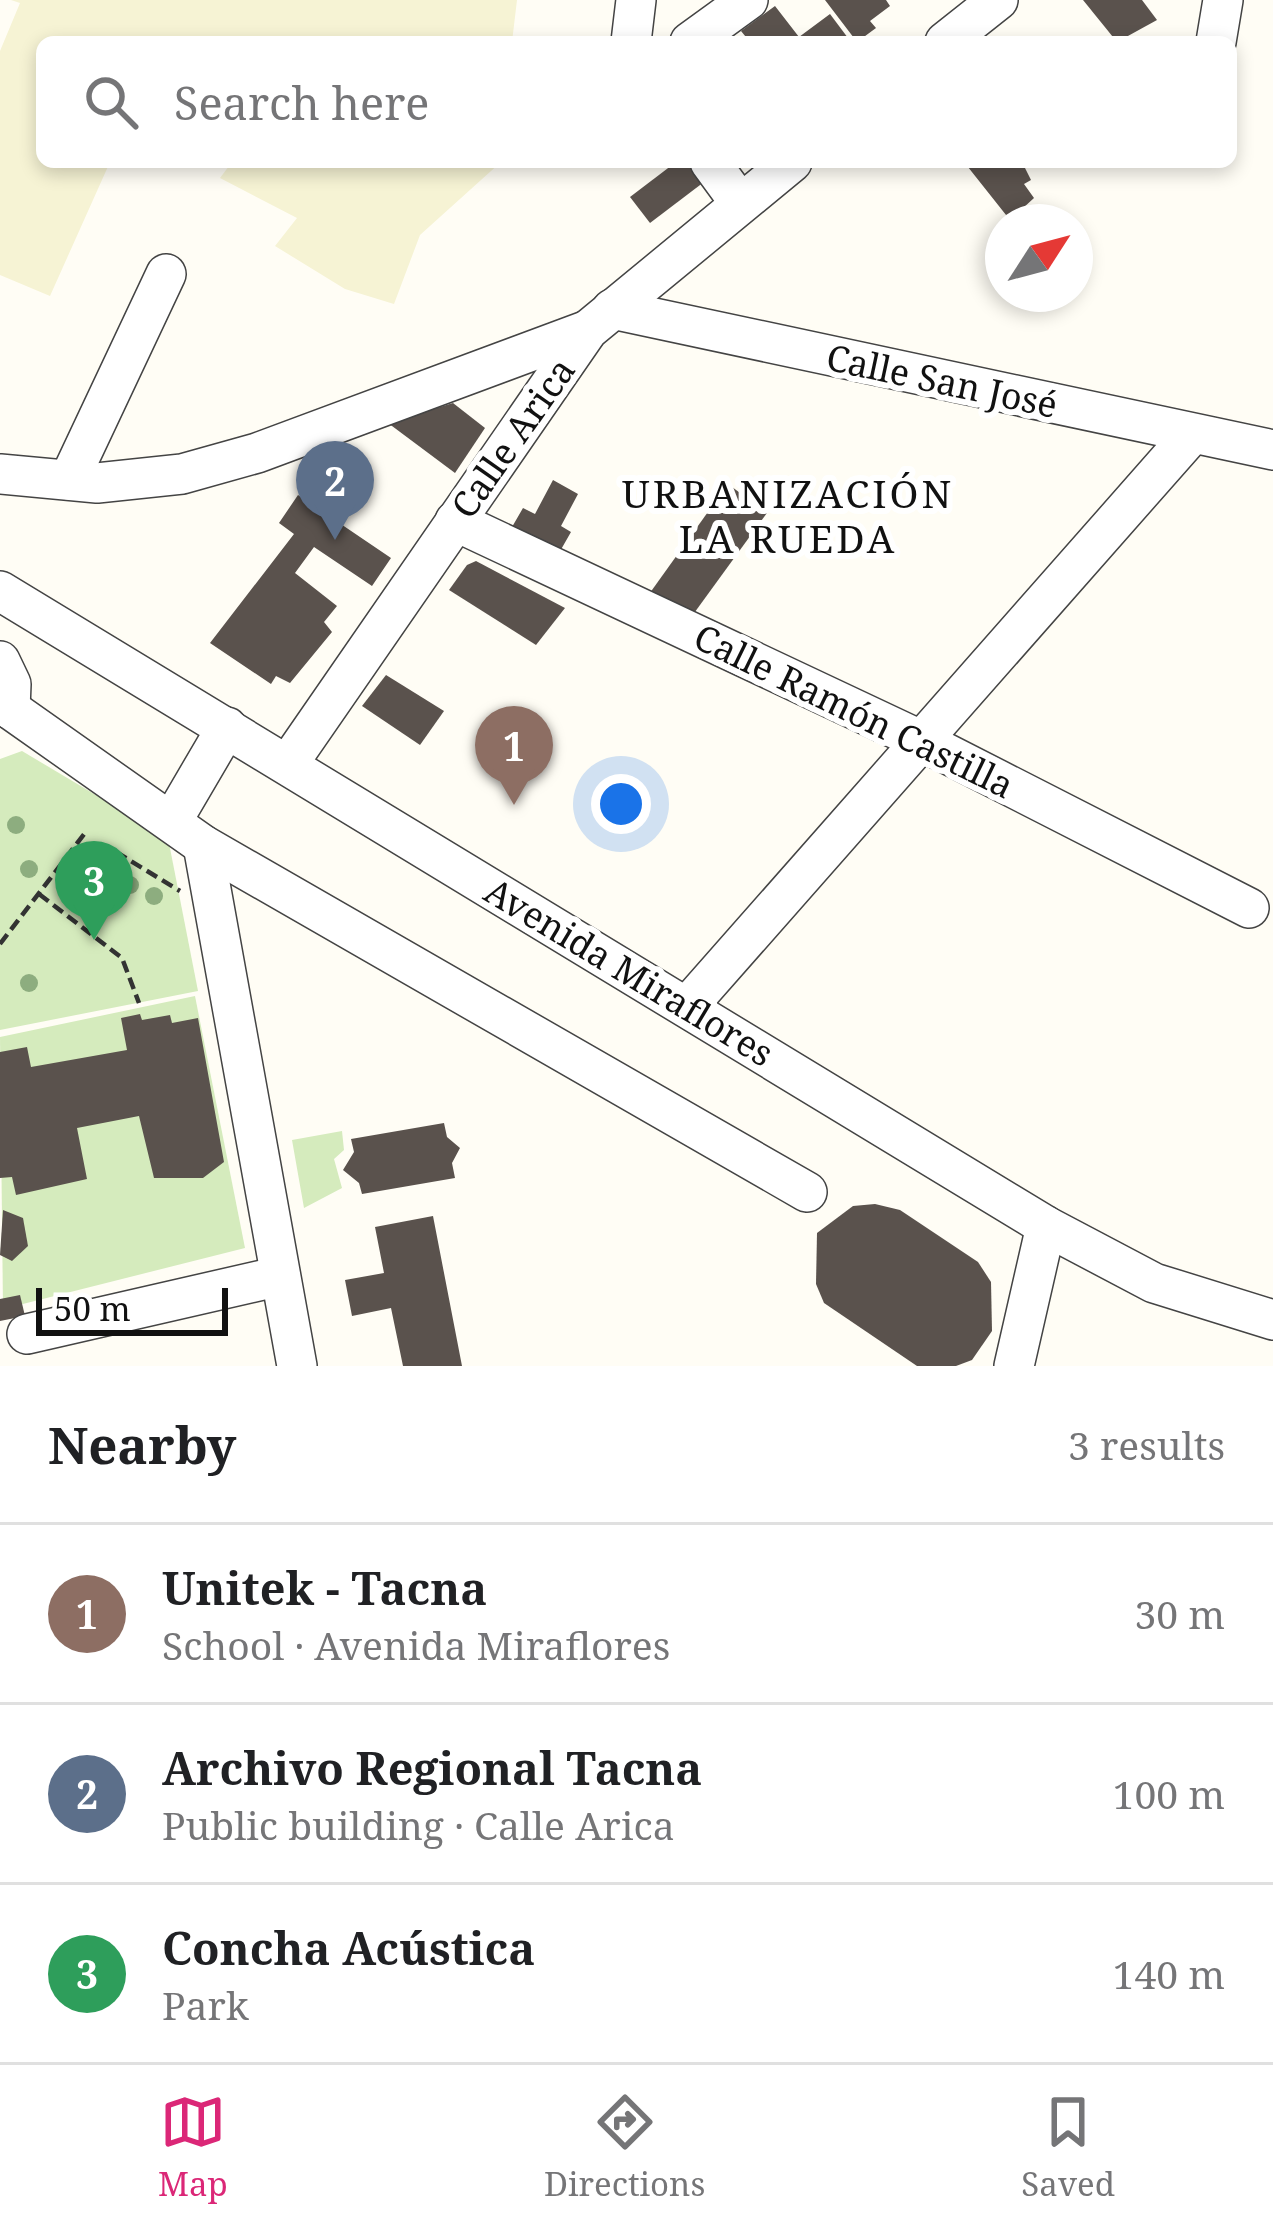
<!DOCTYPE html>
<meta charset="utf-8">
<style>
:root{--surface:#fff;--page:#f2f2f2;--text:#202124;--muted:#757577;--line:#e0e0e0;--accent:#db2777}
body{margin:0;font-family:"Noto Serif",serif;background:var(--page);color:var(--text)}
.compass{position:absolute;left:985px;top:204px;width:108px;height:108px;border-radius:50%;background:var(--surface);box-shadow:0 6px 18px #0003;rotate:54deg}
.scale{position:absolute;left:36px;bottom:30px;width:192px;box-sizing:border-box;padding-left:12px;border:6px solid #111;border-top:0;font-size:33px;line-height:42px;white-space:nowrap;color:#111;-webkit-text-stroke:9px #fff;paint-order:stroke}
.you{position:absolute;left:621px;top:804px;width:42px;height:42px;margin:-30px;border:9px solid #fff;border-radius:50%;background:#1a73e8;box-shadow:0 0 0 18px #1a73e833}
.badge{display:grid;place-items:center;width:78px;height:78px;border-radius:50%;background:var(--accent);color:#fff;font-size:39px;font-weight:700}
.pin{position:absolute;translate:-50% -99px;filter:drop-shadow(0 3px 6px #0008)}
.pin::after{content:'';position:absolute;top:63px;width:42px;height:36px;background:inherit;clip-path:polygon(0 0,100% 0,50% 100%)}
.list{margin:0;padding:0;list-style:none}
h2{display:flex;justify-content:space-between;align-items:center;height:156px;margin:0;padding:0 48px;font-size:51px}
h2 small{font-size:39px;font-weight:400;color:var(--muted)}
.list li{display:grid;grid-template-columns:78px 1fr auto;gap:36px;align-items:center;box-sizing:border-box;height:180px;padding:0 48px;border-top:3px solid var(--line)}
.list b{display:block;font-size:45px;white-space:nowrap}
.list p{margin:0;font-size:39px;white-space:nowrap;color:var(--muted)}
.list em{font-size:39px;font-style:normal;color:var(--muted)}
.icon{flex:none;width:66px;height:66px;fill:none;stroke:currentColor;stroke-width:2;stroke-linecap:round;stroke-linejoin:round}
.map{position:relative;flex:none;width:1273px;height:1366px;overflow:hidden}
.search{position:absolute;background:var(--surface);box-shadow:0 6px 18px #0003;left:36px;right:36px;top:36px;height:132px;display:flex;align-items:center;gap:30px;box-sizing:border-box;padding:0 42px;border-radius:18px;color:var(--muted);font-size:45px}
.sheet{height:696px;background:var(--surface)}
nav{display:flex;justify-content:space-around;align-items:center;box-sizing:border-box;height:168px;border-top:3px solid var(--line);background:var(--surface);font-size:33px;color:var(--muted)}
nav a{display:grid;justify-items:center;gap:6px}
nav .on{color:var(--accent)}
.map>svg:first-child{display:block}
.farmland{fill:#f6f3d4}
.green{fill:#d5ebbd}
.building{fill:#5a524d}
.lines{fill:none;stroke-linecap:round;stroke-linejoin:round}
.minor-casing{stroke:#444;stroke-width:42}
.path{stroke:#333;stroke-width:4.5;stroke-dasharray:12 6;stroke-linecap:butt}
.minor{stroke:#fff;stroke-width:39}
.tree{fill:#8dad7f}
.labels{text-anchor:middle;stroke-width:12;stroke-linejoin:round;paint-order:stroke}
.street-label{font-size:36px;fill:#111;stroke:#fff}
.neighbourhood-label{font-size:39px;letter-spacing:3px;fill:#111;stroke:#fff}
</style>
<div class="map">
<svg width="1273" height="1366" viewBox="0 0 1273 1366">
<rect width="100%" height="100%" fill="#fffdf5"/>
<!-- farmland -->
<g class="farmland">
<polygon points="11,0 517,0 512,42 42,42 42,162 110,162 50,296 0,275 0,51 20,3"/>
<polygon points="232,162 501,162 420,235 394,304 345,289 275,246 297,218 220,178"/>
</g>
<!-- green -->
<g class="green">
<polygon points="22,751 168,838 198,991 0,1030 0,759"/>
<polygon points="195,996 245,1248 3,1309 0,1037"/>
<polygon points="342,1131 344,1150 334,1159 342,1188 304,1208 292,1140"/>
</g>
<!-- building -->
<g class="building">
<polygon points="825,0 886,0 890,6 870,21 876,28 857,42"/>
<polygon points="1083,0 1142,0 1157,20 1117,42"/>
<polygon points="775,6 799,37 830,14 851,42 750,42 741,31"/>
<polygon points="676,162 689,162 704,182 650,223 630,197"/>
<polygon points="964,162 1022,162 1031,180 1024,184 1034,198 1010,220"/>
<polygon points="453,403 485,428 455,473 388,423"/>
<polygon points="553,480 578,494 561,526 571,532 559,553 512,527 523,508 535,514"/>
<polygon points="728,484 767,513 692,616 647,597"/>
<polygon points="298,495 391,558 372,586 314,547 295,573 337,606 324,622 332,632 290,683 276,676 271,684 210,643 294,534 279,523"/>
<polygon points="476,561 565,608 536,645 449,590 467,565"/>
<polygon points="386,675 444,711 420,745 362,706"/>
<polygon points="140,1014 142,1020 170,1015 172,1023 198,1018 224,1162 203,1178 154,1178 139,1116 77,1128 87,1179 16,1195 12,1177 0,1178 0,1052 27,1047 31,1067 127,1050 121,1018"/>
<polygon points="444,1123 447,1137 460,1148 452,1163 455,1178 362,1194 359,1183 343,1170 354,1152 351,1139"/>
<polygon points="875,1204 900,1210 978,1262 991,1282 992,1331 972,1360 956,1366 917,1366 824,1303 816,1284 817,1233 853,1206"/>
<polygon points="3,1210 23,1218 28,1246 12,1261 0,1255"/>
<polygon points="433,1216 462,1366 403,1366 391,1308 352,1316 345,1280 384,1273 375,1227"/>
<polygon points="20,1295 25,1316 0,1321 0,1299"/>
</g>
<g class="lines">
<defs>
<g id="minor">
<polyline points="631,42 636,0"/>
<polyline points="690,42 748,0"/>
<polyline points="945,42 998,0"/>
<polyline points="1216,42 1223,0"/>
<polyline points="710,162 740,203"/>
<polyline points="612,309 1273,450"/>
<polyline points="0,474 97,483 182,474 257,453 588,330"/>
<polyline points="69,480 166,274"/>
<polyline points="455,521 922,741 1249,908"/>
<polyline points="0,591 1046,1226 1154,1283 1273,1320"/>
<polyline points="0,661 11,684 10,709"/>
<polyline points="10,709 203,845 807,1192"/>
<polyline points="288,764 588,330 792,162"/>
<polyline points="172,821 227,727"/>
<polyline points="203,845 297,1366"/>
<polyline points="687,1007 1191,435"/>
<polyline points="27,1334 280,1276"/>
<polyline points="1014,1366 1046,1226"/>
</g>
</defs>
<!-- minor casing -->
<use href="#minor" class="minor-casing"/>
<!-- path -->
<g class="path">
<polyline points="116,852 180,891"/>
<polyline points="39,894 122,958 139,1003"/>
<polyline points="0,944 85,833"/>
</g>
<!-- minor -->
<use href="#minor" class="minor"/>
</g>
<!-- trees -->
<g class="tree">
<circle cx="16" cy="825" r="9"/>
<circle cx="29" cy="869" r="9"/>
<circle cx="130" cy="885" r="9"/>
<circle cx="154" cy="896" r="9"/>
<circle cx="29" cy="983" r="9"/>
</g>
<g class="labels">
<!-- street labels -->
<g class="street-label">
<text transform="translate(942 381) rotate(12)" y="13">Calle San José</text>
<text transform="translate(513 438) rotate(-55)" y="13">Calle Arica</text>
<text transform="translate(854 711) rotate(26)" y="13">Calle Ramón Castilla</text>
<text transform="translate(629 972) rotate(31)" y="13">Avenida Miraflores</text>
</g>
<!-- neighbourhood labels -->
<g class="neighbourhood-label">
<text x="788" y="508">URBANIZACIÓN<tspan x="788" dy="45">LA RUEDA</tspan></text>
</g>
</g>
</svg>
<svg class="compass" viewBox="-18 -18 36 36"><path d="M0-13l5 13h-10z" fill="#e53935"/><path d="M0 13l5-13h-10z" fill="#757577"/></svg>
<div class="scale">50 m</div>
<div class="you"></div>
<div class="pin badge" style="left:514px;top:805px;background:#8d6e63">1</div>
<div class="pin badge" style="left:335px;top:540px;background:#5c6f8a">2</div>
<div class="pin badge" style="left:94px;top:940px;background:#2e9e5b">3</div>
<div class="search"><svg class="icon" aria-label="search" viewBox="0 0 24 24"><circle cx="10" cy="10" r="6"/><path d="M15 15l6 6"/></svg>Search here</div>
</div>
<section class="sheet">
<h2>Nearby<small>3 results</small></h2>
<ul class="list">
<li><span class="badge" style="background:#8d6e63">1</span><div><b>Unitek - Tacna</b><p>School · Avenida Miraflores</p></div><em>30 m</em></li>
<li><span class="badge" style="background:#5c6f8a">2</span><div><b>Archivo Regional Tacna</b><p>Public building · Calle Arica</p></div><em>100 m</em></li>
<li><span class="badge" style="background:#2e9e5b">3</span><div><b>Concha Acústica</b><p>Park</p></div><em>140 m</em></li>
</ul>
</section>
<nav>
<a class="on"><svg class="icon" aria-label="map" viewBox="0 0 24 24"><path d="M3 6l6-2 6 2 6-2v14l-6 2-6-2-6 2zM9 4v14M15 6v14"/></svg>Map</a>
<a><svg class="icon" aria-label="directions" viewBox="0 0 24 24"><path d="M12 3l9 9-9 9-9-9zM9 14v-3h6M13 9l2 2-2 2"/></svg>Directions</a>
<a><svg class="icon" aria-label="saved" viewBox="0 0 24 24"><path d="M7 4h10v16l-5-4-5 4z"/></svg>Saved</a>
</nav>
